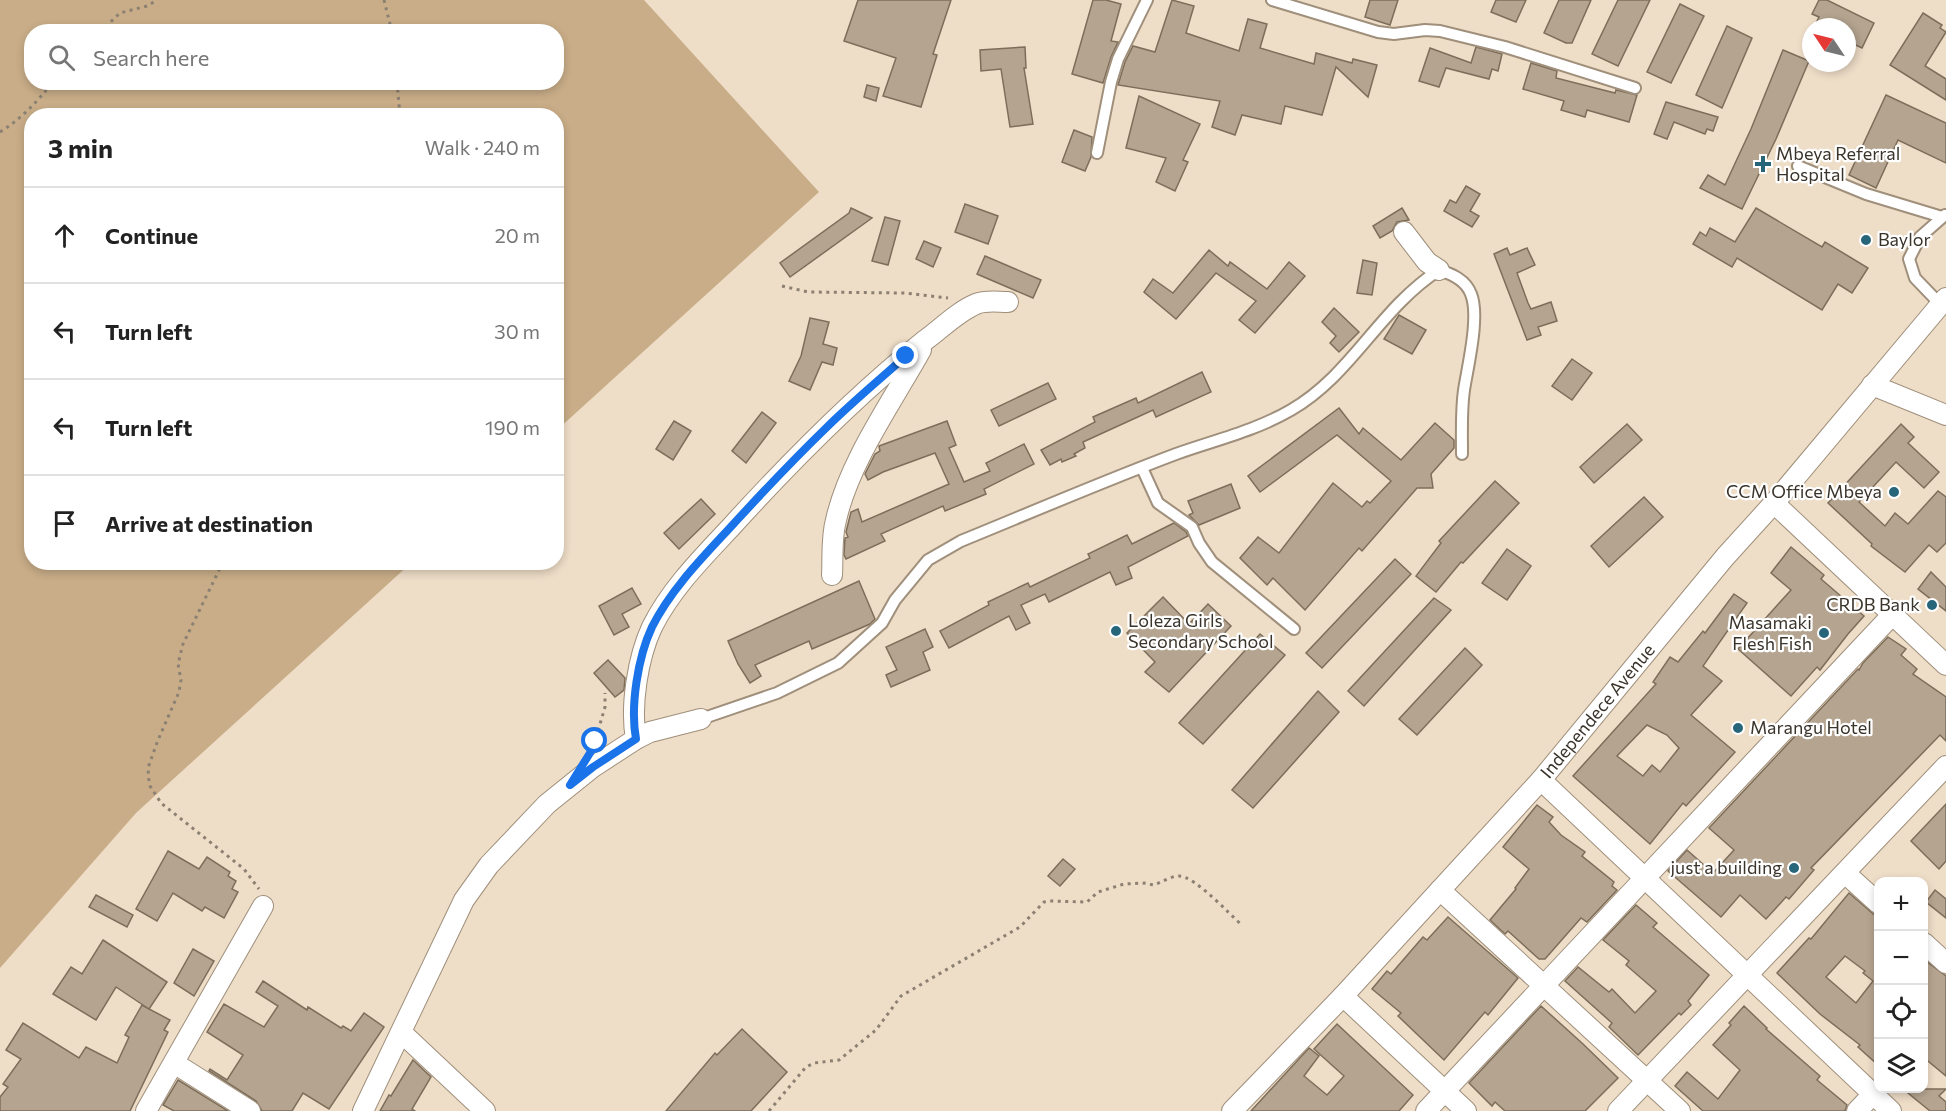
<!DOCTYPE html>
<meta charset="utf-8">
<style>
:root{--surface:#fff;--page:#f2f2f2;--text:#222;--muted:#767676;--line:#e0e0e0}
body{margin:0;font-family:Commissioner,sans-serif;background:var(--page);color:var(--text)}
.controls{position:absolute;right:18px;bottom:18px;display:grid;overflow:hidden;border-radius:12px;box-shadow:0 3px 9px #0003}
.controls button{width:54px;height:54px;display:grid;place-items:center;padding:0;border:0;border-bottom:2px solid var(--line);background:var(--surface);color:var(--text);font:30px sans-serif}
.compass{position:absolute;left:1802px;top:18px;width:54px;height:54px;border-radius:50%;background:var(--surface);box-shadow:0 3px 9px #0003;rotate:305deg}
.stop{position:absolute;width:18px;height:18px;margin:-14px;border:4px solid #1a73e8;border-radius:50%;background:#fff}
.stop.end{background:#1a73e8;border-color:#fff;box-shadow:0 2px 6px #0008}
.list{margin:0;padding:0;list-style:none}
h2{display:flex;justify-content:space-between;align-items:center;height:78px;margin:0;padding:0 24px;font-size:26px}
h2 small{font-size:20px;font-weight:400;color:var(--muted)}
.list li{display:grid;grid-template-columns:39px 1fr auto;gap:18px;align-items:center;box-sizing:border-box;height:96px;padding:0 24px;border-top:2px solid var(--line)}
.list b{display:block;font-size:22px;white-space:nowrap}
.list em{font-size:20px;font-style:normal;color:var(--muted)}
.icon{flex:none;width:33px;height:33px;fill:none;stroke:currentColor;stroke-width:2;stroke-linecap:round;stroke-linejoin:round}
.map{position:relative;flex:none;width:1946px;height:1111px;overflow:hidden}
.search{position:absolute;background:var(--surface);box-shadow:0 3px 9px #0003;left:24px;top:24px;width:540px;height:66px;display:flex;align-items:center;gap:15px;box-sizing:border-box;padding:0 21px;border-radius:24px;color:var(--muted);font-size:22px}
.panel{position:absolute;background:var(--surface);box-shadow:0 3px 9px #0003;left:24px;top:108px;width:540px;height:462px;border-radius:24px}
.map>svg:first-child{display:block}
.green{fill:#c9ad88;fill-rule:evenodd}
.building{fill:#b5a590;stroke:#7d6e5b;stroke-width:1.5;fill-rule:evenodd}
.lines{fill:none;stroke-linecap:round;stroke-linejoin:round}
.lane-casing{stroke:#9f8f7b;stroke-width:14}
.street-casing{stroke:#9f8f7b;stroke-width:22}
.path{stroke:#8b8072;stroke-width:3;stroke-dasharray:3 4.5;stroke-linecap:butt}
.lane{stroke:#fff;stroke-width:10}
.street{stroke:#fff;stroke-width:20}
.route{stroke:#1a73e8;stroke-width:8}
.poi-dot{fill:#27657b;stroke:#fff;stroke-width:2}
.labels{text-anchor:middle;stroke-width:4.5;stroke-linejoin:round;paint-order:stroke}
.poi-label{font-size:18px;fill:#3a342b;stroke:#fff;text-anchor:start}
.street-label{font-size:18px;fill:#3a342b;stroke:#fff}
</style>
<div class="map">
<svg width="1946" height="1111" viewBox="0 0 1946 1111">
<rect width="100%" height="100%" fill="#eeddc7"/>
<!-- green -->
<path class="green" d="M0,0H644L819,192L557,430L556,116H32V562L411,563L136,813L0,968ZM32,32H556V82H32Z"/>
<!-- building -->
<g class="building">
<polygon points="858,0 951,0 933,54 937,55 921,107 883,96 896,58 844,41"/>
<polygon points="1093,0 1106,0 1121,4 1111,41 1118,42 1111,57 1103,83 1072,74"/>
<polygon points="1172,0 1194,6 1186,33 1239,51 1248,19 1267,24 1260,48 1314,64 1316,53 1352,63 1353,59 1377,65 1368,97 1336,67 1322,115 1285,106 1281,124 1242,115 1235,135 1212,127 1220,101 1118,85 1125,62 1133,46 1155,52"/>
<polygon points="1370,0 1398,0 1390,25 1365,17"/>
<polygon points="1496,0 1526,0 1516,22 1491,12"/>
<polygon points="1559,0 1591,0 1572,43 1566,43 1544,33"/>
<polygon points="1618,0 1650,0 1618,66 1592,54"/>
<polygon points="1819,0 1827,0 1874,23 1862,48 1847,41 1847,27 1814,27 1819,17 1812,14"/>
<polygon points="1680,4 1704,16 1671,83 1647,72"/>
<polygon points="1923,13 1942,25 1940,28 1946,32 1925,66 1946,79 1946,100 1890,65"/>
<polygon points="1727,26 1752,38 1722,108 1696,95"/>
<polygon points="1025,47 1026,68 1024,68 1033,124 1010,127 1001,69 981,71 980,50"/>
<polygon points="1476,47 1502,54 1498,71 1492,69 1489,79 1446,68 1439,87 1419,81 1430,48 1471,63"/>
<polygon points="1783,50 1809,61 1776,139 1742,209 1700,188 1708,175 1725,185 1751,129"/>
<polygon points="1531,63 1557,71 1556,78 1615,93 1616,90 1637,95 1629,122 1587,110 1585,117 1561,110 1564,101 1523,89"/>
<polygon points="867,85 879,88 876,101 864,97"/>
<polygon points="1886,95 1946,123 1946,163 1898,140 1876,188 1849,175"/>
<polygon points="1139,96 1200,124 1183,160 1188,162 1175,191 1156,182 1166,158 1126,148"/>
<polygon points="1666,102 1718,117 1713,131 1707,129 1705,134 1674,122 1667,139 1654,134"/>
<polygon points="1074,130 1092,137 1091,157 1085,171 1062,162"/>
<polygon points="1466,186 1480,194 1470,211 1479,216 1472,227 1444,211 1450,200 1456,203"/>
<polygon points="965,204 998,216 988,244 955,232"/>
<polygon points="851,208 872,218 790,277 780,263 849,213"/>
<polygon points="1402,208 1409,220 1397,222 1392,231 1380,238 1373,226"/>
<polygon points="1756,208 1822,247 1825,242 1868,268 1852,293 1838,284 1822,310 1737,258 1732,267 1693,244 1700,232 1706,236 1710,228 1735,242"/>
<polygon points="885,217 900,221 888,265 872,261"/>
<polygon points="924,241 941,248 933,267 916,259"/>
<polygon points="1507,248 1510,255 1527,248 1535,265 1517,273 1528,303 1531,309 1551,302 1557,321 1538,327 1541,335 1527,340 1494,254"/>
<polygon points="1209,250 1228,266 1230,262 1267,289 1289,262 1305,276 1255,333 1239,320 1256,301 1216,273 1176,319 1144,292 1153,279 1173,293"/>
<polygon points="985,256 1041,280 1033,298 977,274"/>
<polygon points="1363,260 1377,263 1372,295 1357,293"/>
<polygon points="1334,308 1359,332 1339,352 1330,343 1336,336 1322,322"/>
<polygon points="1399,315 1426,330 1412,354 1384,339"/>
<polygon points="810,318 829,322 823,344 837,348 833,365 822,362 810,390 789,381 801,356"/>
<polygon points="1572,359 1592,373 1572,400 1552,386"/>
<polygon points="1202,372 1211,392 1156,417 1153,410 1083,442 1085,448 1074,454 1076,456 1062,462 1061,459 1050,465 1041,450 1095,422 1093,417 1136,398 1138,403"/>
<polygon points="1048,383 1056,399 999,426 991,410"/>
<polygon points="1339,408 1359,434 1363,428 1401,460 1435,423 1454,440 1454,448 1431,474 1433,488 1417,488 1362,551 1359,548 1305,610 1273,578 1267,585 1240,558 1258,537 1279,553 1333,483 1362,507 1367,501 1370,503 1391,481 1337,435 1260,492 1248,476"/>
<polygon points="762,412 776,423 746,463 732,451"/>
<polygon points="674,421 691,431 673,460 656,449"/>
<polygon points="947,421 956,445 949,448 964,482 990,471 986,463 1024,444 1034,464 984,489 986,494 945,511 943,506 881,534 885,541 846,559 844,555 845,538 848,537 846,532 851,512 858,509 862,522 949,484 935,453 883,472 868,480 865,474 875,454 880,451 879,446"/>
<polygon points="1627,424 1642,440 1594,483 1580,467"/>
<polygon points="1901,424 1914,437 1908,443 1939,472 1924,488 1896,462 1859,502 1885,526 1895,513 1908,524 1938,491 1946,497 1946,543 1937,552 1929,545 1905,572 1871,546 1872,544 1828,503"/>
<polygon points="1495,481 1519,503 1463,563 1461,562 1436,592 1416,576 1441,543 1439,541"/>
<polygon points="1231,484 1240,508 1199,525 1189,515 1193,513 1188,501"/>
<polygon points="1644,497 1663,517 1609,567 1591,546"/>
<polygon points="701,499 715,514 679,549 664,533"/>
<polygon points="1174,523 1186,532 1188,536 1128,567 1132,578 1116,585 1110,572 1049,602 1045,594 1021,605 1030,623 1016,630 1009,616 949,648 940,631 989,605 988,602 1028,583 1030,587 1090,558 1088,554 1127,535 1132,544"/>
<polygon points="1791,547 1824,575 1821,579 1864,616 1848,634 1820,670 1817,667 1791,696 1738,649 1791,590 1771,573"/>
<polygon points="1507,549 1531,566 1507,600 1482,583"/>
<polygon points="1395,559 1411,574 1322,668 1306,653"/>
<polygon points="1931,572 1946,587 1946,611 1918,589"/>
<polygon points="859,581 875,619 870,624 812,649 809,641 755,665 761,676 750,683 738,664 728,641"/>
<polygon points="632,588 641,604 622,614 629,627 614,635 599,606"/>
<path d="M1734,594L1747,603L1703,666L1722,681L1691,715L1735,752L1686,806L1683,803L1650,844L1573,776L1656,684L1653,682L1670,657L1678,662L1703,631L1705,633ZM1647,725L1667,735L1679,748L1660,772L1652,765L1643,776L1617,756Z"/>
<polygon points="1163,597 1189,624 1208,604 1231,626 1169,692 1145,672 1155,662 1127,633"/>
<polygon points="1434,598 1451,610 1364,706 1348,691"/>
<polygon points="925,629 933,647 923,652 930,670 891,687 886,675 897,670 886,647"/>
<polygon points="1260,634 1285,655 1203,744 1179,723"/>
<polygon points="1888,637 1906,649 1901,655 1917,669 1913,674 1946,697 1946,741 1940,735 1811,868 1814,870 1789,899 1786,897 1766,919 1740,895 1721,917 1668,871 1687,850 1713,873 1734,850 1709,828 1858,669 1859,670 1863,663"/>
<polygon points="1465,648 1482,665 1417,735 1399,719"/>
<polygon points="608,660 625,678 624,690 615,697 594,673"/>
<polygon points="1318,691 1339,712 1253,808 1232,790"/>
<polygon points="1946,804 1946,861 1939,869 1911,841"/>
<polygon points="1537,805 1553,817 1549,822 1561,835 1585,852 1582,856 1614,882 1612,886 1617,890 1587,922 1581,918 1545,959 1539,959 1508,931 1505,934 1490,920 1516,889 1515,888 1529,869 1503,847"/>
<polygon points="168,851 199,869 207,857 230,872 228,876 236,881 232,889 238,892 224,918 205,907 202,911 173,893 157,921 136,909"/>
<polygon points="1063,859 1075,869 1060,886 1048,876"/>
<polygon points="1935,890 1946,899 1946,918 1926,902"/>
<path d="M1849,893L1878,918V1065L1858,1047L1860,1045L1820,1014L1777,973L1809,938L1811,939ZM1845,956L1865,971L1863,973L1873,981L1856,1003L1826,977Z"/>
<polygon points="96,895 133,915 127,927 89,907"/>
<polygon points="1636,905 1657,923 1653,927 1709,975 1688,1001 1691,1005 1681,1015 1679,1013 1638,1055 1609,1027 1612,1023 1565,981 1578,967 1609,992 1612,989 1635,1013 1656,991 1626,965 1629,961 1603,940"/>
<polygon points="1448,917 1518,978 1488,1015 1485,1012 1444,1060 1398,1016 1401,1013 1372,989 1387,971 1391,974 1423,937 1427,940"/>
<polygon points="103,940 167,982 149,1009 170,1020 164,1030 168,1032 130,1111 0,1111 0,1097 8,1087 3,1084 21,1059 6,1050 23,1023 79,1058 86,1047 117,1063 129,1037 125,1035 142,1005 149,1009 116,987 96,1020 53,994 71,967 82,974"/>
<polygon points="193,949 214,961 194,996 174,983"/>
<polygon points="1923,959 1946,976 1946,1076 1923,1057"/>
<polygon points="263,981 307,1010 308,1007 341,1028 343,1026 351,1031 364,1013 384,1027 329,1109 303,1093 292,1111 262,1111 256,1101 209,1071 210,1069 227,1080 243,1055 207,1032 224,1004 264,1027 278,1006 256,992"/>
<polygon points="1541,1006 1583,1044 1618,1078 1585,1111 1505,1111 1495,1102 1492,1106 1469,1083"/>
<polygon points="1744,1006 1767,1028 1766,1029 1820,1076 1817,1080 1847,1105 1845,1111 1703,1111 1675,1086 1687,1072 1718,1099 1740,1070 1713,1045 1731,1025 1729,1023"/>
<polygon points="1337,1024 1413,1095 1399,1111 1251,1111 1309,1048 1319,1056 1304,1076 1327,1095 1344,1076 1314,1049"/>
<polygon points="742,1029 787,1072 751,1111 666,1111 715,1053 717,1055"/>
<polygon points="413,1060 431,1077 412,1109 415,1111 380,1111 389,1095 391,1096"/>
<polygon points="178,1080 228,1111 174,1111 163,1105"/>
<polygon points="1903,1089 1946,1089 1939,1096 1946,1102 1946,1111 1930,1111"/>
</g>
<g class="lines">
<defs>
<g id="lane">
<polyline points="1272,0 1378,32 1394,34 1425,30 1440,31 1505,47 1635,88"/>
<polyline points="1097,153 1111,82 1118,59 1147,0"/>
<polyline points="1798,166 1866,194 1942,217"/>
<polyline points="1940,304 1915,278 1909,259 1920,237 1945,215"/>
<polyline points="1142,468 1158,503 1192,527 1199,543 1212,562 1294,629"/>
<path d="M701,719L777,693L838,663L882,623L895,600L928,560L961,541C1032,512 1104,481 1176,454C1215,440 1255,431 1291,410C1352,375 1379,309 1439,270C1452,274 1466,280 1471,294C1480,316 1468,365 1464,390C1461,411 1462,432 1462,454"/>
</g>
<g id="street">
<polyline points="1404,232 1427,262 1439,270"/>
<polyline points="1872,385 1946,415"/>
<polyline points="1774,503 1946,665"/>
<path d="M832,575C833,557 831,538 836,520C849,462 892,402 921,350"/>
<path d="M636,739C630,706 638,657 652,627C671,589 702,558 731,527C791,461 854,397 924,341C941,329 957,312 976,304C986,300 997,302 1008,302"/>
<polyline points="1541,780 1891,1111"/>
<polyline points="1845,873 1878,903"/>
<polyline points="1440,890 1680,1111"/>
<polyline points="1924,943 1946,963"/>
<polyline points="1343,996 1466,1111"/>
<polyline points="402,1033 485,1111"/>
<polyline points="174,1063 250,1111"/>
<polyline points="146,1111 263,906"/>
<polyline points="363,1111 464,900 489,865 547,804 593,767 636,739 650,732 701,719"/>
<path id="s1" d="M1232,1111L1343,996L1541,780L1725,557L1774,503L1946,298"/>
<polyline points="1426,1111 1893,614"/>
<polyline points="1618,1111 1946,766"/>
<polyline points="1857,1111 1873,1094"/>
</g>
</defs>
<!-- lane casing -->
<use href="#lane" class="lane-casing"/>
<!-- street casing -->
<use href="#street" class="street-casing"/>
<!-- path -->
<g class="path">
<polyline points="384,0 392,32"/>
<polyline points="100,32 120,13 147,6 157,0"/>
<polyline points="397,82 400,116"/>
<path d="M0,132C21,119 37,102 53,82"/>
<polyline points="782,286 808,292 905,293 948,298"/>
<polyline points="223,562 183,644 178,664 181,680 179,692 158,740 149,765 148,775 150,786 161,803 244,869 259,889"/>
<polyline points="594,745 605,707 605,693"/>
<path d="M769,1111L806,1067L814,1063L839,1060L876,1030L901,996L1020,927L1044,902L1049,901L1087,902L1098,892L1124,884L1146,883L1153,885C1161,883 1170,876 1179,876C1195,876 1229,914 1242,925"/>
</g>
<!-- lane -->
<use href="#lane" class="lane"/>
<!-- street -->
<use href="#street" class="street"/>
</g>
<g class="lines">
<!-- route -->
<path class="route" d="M595,741L590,753L570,785L593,767L636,739C630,706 638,657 652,627C670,591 700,560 727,531C759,496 791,462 825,429C851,403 879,380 906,356"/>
</g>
<!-- markers -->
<g class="poi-dot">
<path d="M1760 155h6v6h6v6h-6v6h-6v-6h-6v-6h6z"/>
<circle cx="1866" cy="240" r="6"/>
<circle cx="1894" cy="492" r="6"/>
<circle cx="1932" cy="605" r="6"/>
<circle cx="1116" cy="631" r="6"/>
<circle cx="1824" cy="633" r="6"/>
<circle cx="1738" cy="728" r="6"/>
<circle cx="1794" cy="868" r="6"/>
</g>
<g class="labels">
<!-- poi labels -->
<g class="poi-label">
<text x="1776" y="160">Mbeya Referral<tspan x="1776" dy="21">Hospital</tspan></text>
<text x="1878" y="246">Baylor</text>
<text x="1882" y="498" text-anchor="end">CCM Office Mbeya</text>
<text x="1920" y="611" text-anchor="end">CRDB Bank</text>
<text x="1128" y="627">Loleza Girls<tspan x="1128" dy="21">Secondary School</tspan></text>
<text x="1812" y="629" text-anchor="end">Masamaki<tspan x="1812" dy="21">Flesh Fish</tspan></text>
<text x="1750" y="734">Marangu Hotel</text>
<text x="1782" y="874" text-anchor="end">just a building</text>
</g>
<!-- street labels -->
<g class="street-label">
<text dy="6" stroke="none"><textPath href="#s1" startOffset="542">Independece Avenue</textPath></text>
</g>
</g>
</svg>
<div class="controls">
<button>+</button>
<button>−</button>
<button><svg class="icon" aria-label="locate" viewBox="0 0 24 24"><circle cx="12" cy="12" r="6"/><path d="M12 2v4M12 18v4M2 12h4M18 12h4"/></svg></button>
<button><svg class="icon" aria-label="layers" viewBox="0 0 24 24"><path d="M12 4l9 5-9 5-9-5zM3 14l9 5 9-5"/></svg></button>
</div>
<svg class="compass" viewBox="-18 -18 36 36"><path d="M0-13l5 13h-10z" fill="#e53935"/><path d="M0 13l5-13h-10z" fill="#767676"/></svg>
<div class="stop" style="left:595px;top:741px"></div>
<div class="stop end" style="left:906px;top:356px"></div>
<div class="search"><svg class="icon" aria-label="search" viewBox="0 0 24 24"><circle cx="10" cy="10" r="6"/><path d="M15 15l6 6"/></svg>Search here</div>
<section class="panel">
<h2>3 min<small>Walk · 240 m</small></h2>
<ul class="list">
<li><svg class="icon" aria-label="ahead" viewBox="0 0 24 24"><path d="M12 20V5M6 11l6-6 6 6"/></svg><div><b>Continue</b></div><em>20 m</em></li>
<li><svg class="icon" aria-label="left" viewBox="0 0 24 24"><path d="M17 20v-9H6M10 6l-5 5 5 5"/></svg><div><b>Turn left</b></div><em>30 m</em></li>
<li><svg class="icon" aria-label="left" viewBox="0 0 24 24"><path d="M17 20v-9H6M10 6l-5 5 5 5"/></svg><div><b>Turn left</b></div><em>190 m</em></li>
<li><svg class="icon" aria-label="arrive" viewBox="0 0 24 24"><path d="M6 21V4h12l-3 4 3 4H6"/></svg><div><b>Arrive at destination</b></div></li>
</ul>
</section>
</div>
